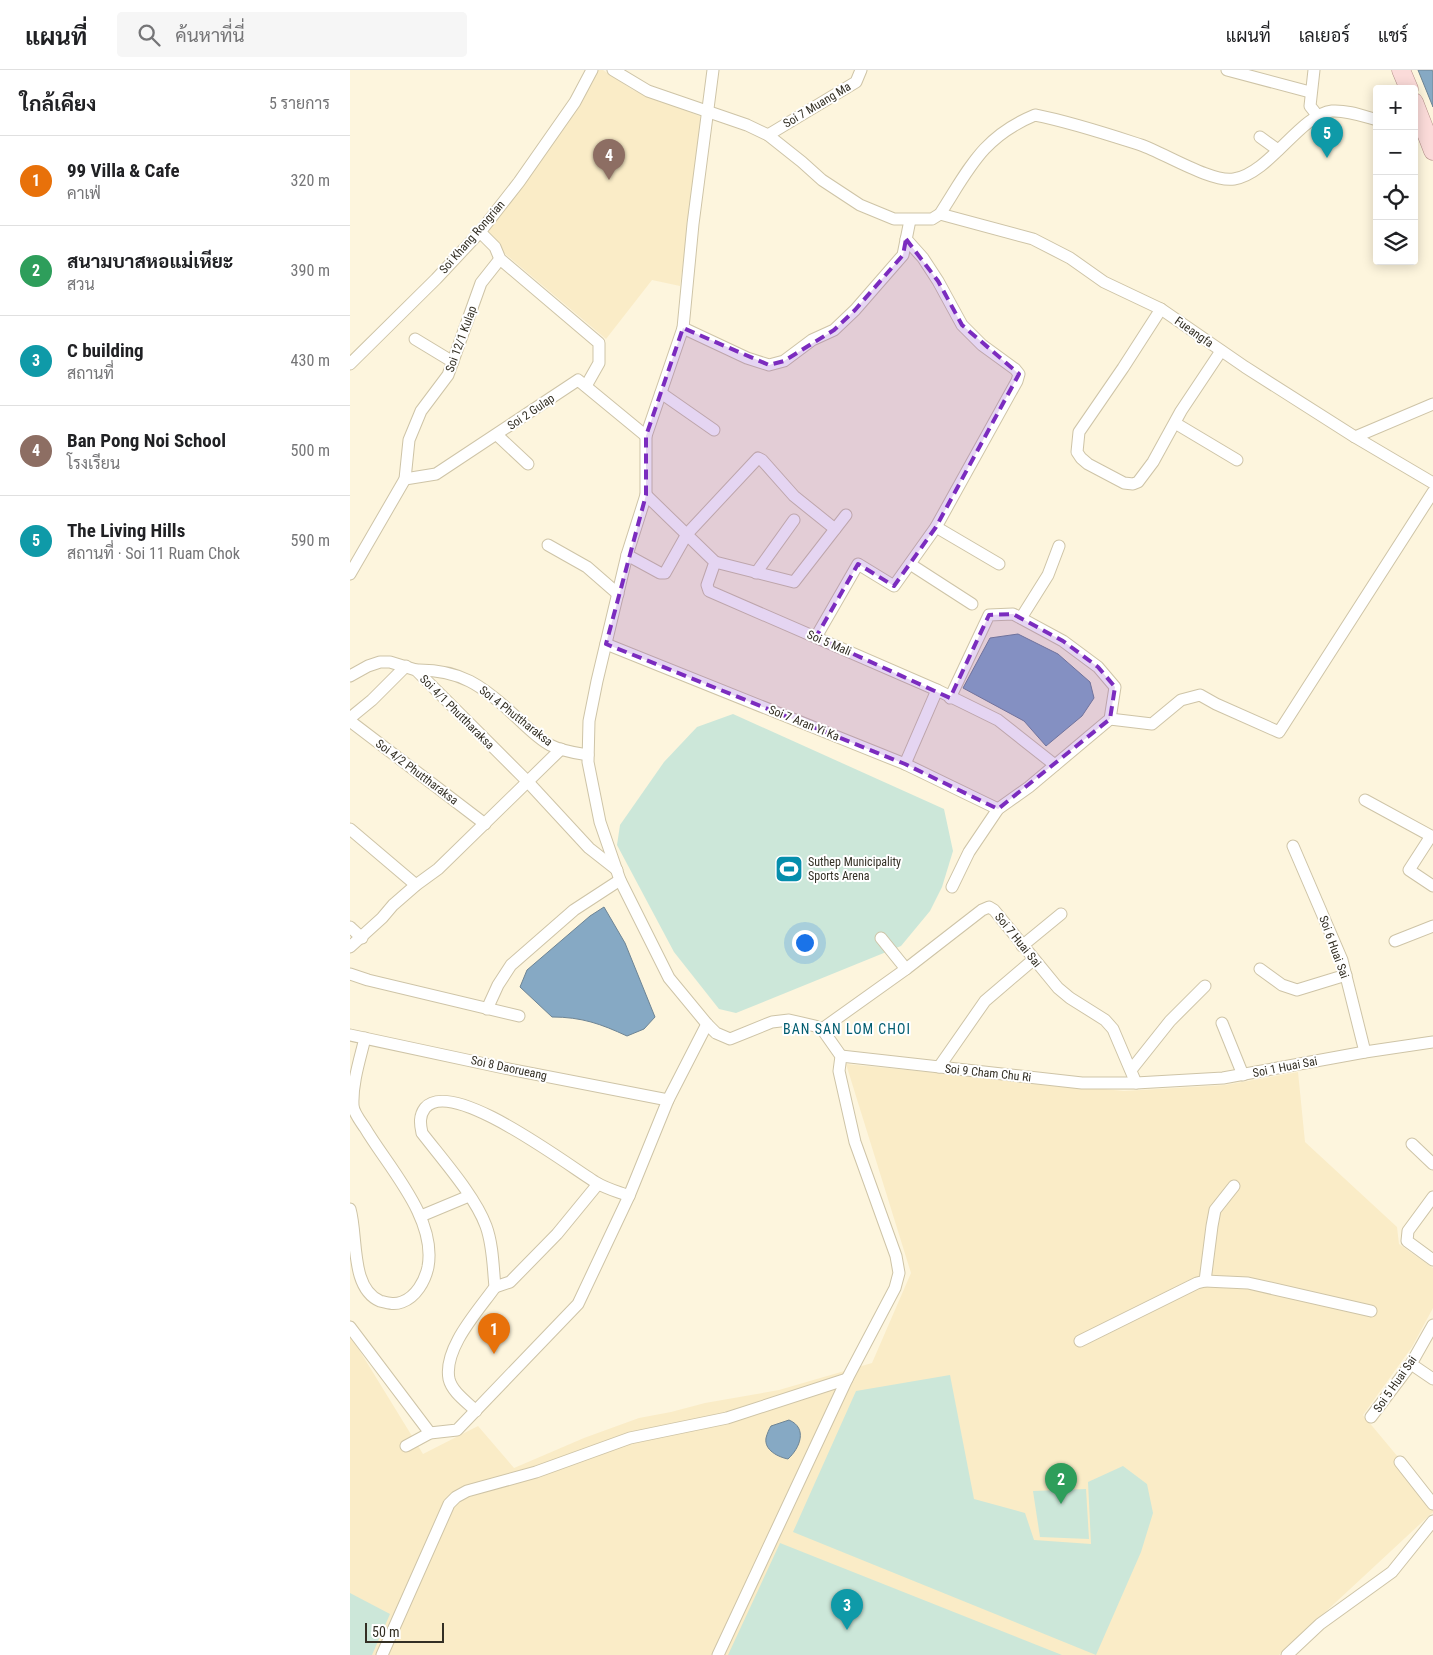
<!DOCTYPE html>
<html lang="th">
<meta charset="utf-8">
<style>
:root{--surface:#fff;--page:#f6f6f6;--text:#202124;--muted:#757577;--line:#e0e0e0;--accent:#d93025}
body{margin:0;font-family:"Roboto Condensed",Sarabun,sans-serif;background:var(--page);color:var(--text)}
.controls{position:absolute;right:15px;top:15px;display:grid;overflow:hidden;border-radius:5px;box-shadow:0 2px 12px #0003}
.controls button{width:45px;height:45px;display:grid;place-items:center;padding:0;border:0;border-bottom:1px solid var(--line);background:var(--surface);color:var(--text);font:25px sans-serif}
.scale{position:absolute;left:15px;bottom:12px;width:79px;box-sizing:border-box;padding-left:5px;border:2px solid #332f24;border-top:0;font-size:14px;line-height:18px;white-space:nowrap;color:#332f24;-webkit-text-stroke:4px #fff;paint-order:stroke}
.you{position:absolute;left:454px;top:872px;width:18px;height:18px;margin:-12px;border:4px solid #fff;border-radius:50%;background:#1a73e8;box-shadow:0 0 0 8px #1a73e833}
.badge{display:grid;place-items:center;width:32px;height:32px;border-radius:50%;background:var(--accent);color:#fff;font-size:16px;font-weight:700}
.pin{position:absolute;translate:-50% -41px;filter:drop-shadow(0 1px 2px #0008)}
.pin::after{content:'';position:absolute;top:26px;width:18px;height:15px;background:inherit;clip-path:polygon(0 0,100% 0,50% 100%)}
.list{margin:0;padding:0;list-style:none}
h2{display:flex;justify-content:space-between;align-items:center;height:65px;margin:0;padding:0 20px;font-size:21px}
h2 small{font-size:16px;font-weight:400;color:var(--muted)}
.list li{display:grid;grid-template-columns:32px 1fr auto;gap:15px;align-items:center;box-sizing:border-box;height:90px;padding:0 20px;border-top:1px solid var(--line)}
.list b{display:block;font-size:19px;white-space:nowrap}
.list p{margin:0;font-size:16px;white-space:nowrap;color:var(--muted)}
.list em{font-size:16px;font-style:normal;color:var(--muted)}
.icon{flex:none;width:28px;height:28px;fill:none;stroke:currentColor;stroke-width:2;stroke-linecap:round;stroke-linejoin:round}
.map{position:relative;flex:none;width:1083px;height:1585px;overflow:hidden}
header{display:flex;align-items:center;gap:30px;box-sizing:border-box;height:70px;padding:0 25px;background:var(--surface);border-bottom:1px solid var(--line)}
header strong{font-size:24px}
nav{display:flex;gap:28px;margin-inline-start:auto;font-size:18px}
.search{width:350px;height:45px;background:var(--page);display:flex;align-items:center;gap:12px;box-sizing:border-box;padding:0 18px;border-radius:5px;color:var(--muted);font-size:19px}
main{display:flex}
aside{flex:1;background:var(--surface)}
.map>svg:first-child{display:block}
.built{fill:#faecc7}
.green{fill:#cce7d9}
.water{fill:#86a9c4;stroke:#6d8494}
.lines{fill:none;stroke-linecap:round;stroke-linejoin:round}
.street-casing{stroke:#cec4a7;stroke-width:13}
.primary-casing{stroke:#b38f89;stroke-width:19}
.street{stroke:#fff;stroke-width:11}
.primary{stroke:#fbdbd9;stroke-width:18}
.marked{fill:#7b2cbf;fill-opacity:0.2;stroke:#7b2cbf;stroke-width:4;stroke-dasharray:10 6;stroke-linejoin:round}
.labels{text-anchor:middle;stroke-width:4;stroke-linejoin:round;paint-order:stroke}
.street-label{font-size:12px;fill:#332f24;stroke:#fff}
.poi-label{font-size:12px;fill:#332f24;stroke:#fff;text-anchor:start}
.neighbourhood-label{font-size:14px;letter-spacing:1px;fill:#005c70;stroke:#fff}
</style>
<header>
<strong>แผนที่</strong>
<div class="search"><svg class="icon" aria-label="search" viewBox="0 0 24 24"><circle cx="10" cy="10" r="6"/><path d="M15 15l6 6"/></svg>ค้นหาที่นี่</div>
<nav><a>แผนที่</a><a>เลเยอร์</a><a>แชร์</a></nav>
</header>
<main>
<aside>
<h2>ใกล้เคียง<small>5 รายการ</small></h2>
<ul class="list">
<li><span class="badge" style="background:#e8710a">1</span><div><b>99 Villa &amp; Cafe</b><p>คาเฟ่</p></div><em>320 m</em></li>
<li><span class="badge" style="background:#2e9e5b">2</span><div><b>สนามบาสหอแม่เหียะ</b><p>สวน</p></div><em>390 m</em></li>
<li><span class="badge" style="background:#0f9aa8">3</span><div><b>C building</b><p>สถานที่</p></div><em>430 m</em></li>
<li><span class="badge" style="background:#8d6e63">4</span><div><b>Ban Pong Noi School</b><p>โรงเรียน</p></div><em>500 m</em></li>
<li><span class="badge" style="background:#0f9aa8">5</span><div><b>The Living Hills</b><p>สถานที่ · Soi 11 Ruam Chok</p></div><em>590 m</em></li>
</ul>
</aside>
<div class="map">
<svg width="1083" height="1585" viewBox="0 0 1083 1585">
<rect width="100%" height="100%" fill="#fdf5dd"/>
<!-- built -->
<g class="built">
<polygon points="246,0 253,0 283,20 352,47 330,216 302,210 256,269 134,166"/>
<polygon points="496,994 774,1021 875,1015 948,1002 955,1072 1047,1157 1049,1174 1083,1198 1083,1238 1062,1277 1013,1345 1083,1429 1083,1442 929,1585 0,1585 0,1265 73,1384 128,1356 164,1398 234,1368 289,1348 321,1342 355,1333 429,1320 522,1293 561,1203"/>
</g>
<!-- green -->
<g class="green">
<polygon points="383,644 594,739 603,781 592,817 580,841 551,876 386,943 369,939 324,882 267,775 270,755 314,692 347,657"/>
<polygon points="600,1305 624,1429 675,1443 684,1470 741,1474 738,1412 773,1396 797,1414 803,1443 791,1482 746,1585 443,1462 506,1321"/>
<polygon points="736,1419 739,1469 690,1467 683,1421"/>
<polygon points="430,1473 712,1585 713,1585 378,1585"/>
<polygon points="0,1523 40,1544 22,1585 0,1585"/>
</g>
<!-- water -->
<g class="water">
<polygon points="1068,0 1082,0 1083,2 1083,37"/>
<polygon points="668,564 708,584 740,612 744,628 732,646 696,676 674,651 613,618 640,568"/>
<path d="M254,837L275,873L305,947L294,959L277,966C251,954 232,947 202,947L170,917L177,900L240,846Z"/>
<path d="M439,1350C458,1358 450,1378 438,1389C428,1387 414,1380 416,1368C417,1364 419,1359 421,1356Z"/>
</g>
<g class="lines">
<defs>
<g id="street">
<path d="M263,0L298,21L397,55L418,65L452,92L472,110L510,135L544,149H582L590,144C619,99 632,67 685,45C721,52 757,64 791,75C814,83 862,113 884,109C920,103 950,45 982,41C997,40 1013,46 1027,50"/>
<polyline points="363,0 343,154 333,258 296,366 296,425 277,485 247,611 239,651 238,692 250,752 270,810 319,908 357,954 366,963 380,969 422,952 439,950 465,956 472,959 491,986 489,1001 505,1072 546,1186 549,1203 545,1218 497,1309 368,1585"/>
<polyline points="877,0 960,22"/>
<polyline points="964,0 960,36 967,45"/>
<polyline points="418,65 506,12 511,0"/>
<polyline points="910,67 928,80"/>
<polyline points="590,144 683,169 720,188 754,212 811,239 895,297 1005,367 1083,413"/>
<polyline points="130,162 145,177 150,189 249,273 249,293 236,316"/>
<polyline points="811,239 773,298 729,362 727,382 731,388 738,394 774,413 783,414 788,412 803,392 831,341 871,281"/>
<polyline points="333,258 397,288 419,295 434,291 462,270 484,260 505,240 553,185 560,150"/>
<polyline points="65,269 103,292"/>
<polyline points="0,294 86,209 130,162 169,112 225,32 242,0"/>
<polyline points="311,323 364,360"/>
<polyline points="825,353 887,390"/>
<polyline points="147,365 178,394"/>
<polyline points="1005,367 1083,334"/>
<polyline points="55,409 86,404 228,310 296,366"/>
<polyline points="296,425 365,492 357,515 359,521 587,620 648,650 705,695"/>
<polyline points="586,457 649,494"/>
<polyline points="198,475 237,497 268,524"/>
<polyline points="277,485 310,503 315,503 337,464 408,388 412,390 444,426 485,459"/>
<polyline points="365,492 444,512 496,445"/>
<polyline points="560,494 622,534"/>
<polyline points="406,503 444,450"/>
<polyline points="0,504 55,409 59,370 71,341 98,305 131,213 150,189"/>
<polyline points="671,548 698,505 709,476"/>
<polyline points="466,567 508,494 544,516 586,457 667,311 669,304 665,299 632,275 612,255 588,211 573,188 556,169"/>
<polyline points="256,574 555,694 648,739"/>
<path d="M66,600C110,599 133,616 164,645C176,656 187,668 200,675C211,681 226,683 238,685"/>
<polyline points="0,606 18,596 30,592 40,592 66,600 178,712 239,778 267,800"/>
<polyline points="600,628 639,545 663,544 713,571 748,597 765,617 760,649 679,717 648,739 619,782 602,817"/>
<polyline points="0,648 22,630 56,596"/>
<polyline points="760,649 802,654 831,630 850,625 866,634 929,662 1083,422"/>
<polyline points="0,651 135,754"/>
<polyline points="555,694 587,620"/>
<polyline points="1015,730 1081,766 1059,800 1083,816"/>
<polyline points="0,759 66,815"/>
<polyline points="943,776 992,890 1015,982"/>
<polyline points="0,857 12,868"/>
<polyline points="531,868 556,899"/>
<polyline points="1045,871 1083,856"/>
<polyline points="672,876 711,844"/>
<polyline points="0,877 32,848 43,835 66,815 88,799 211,679"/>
<polyline points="910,899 932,915 947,920 996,905"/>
<polyline points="0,904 18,910 169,946"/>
<polyline points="137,939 148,915 161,895 224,840 270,810"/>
<polyline points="872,953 893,1005"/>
<polyline points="472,959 556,899 632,840 639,837 644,840 708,918 720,928 755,950 763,959 786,1013"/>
<polyline points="0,965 154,998 318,1030"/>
<polyline points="491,986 732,1013 786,1013 873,1008 1015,982 1083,972"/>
<polyline points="589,997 635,931 683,890"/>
<polyline points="781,1000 820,951 855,916"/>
<polyline points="1062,1074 1083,1094"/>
<polyline points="1083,1127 1058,1161 1057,1171 1083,1190"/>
<path d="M0,1139C8,1167 0,1218 30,1231C38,1233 44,1235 52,1232C66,1227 75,1211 78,1197C87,1148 38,1097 15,1058C11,1052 3,1042 3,1035C2,1013 10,989 15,968"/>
<polyline points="71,1146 119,1126"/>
<polyline points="855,1211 898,1213 1021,1241"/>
<polyline points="145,1217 160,1212 207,1164 248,1114"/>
<polyline points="0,1257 80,1363"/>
<polyline points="730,1271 847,1213 855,1211 862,1156 865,1140 884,1116"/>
<polyline points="1061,1294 1083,1309"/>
<path d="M126,1341C117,1332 102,1322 99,1309C93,1278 129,1240 145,1217C143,1197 143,1175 136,1156C125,1126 92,1089 72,1063C70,1054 69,1046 75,1038C102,1006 220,1097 247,1113C257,1119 269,1122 279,1126"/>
<polyline points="1021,1347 1061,1294 1083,1255"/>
<polyline points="56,1376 80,1363 107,1360 228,1234 279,1126 318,1030 357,954"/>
<polyline points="1050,1392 1083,1434"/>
<polyline points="32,1585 99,1434 106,1427 117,1421 186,1402 280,1368 377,1348 497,1309"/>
<polyline points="937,1585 970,1554 1042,1502 1083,1451"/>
</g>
<g id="primary">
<polyline points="1051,0 1059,19"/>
<polyline points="1064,32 1083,81"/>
</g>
</defs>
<!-- street casing -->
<use href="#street" class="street-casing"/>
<!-- primary casing -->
<use href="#primary" class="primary-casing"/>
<!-- street -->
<use href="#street" class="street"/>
<!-- primary -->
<use href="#primary" class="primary"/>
</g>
<!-- marked area -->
<path class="marked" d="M556,169L588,211L612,255L669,304L586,457L544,516L508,494L466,567L600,628L639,545L663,544L713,571L748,597L765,617L760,649L648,739L555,694L256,574L296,425V366L333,258L419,295L434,291L484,260L505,240L553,185Z"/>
<!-- icons -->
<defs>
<symbol id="stadium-square" viewBox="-11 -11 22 22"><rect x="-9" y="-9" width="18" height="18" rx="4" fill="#058eac" stroke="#fff"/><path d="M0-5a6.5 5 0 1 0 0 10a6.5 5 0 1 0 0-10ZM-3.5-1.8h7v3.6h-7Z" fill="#fff"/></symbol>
</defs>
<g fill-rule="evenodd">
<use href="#stadium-square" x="423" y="783" width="32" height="32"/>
</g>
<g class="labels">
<!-- street labels -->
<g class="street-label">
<text transform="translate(467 35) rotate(-31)" y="4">Soi 7 Muang Ma</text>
<text transform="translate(122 167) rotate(-49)" y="4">Soi Khang Rongrian</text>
<text transform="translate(844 262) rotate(35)" y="4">Fueangfa</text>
<text transform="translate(111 269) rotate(-70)" y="4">Soi 12/1 Kulap</text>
<text transform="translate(181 342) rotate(-34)" y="4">Soi 2 Gulap</text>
<text transform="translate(479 573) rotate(23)" y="4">Soi 5 Mali</text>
<text transform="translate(107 642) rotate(45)" y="4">Soi 4/1 Phuttharaksa</text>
<text transform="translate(166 646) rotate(38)" y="4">Soi 4 Phuttharaksa</text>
<text transform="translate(454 653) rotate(22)" y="4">Soi 7 Aran Yi Ka</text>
<text transform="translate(67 702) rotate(37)" y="4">Soi 4/2 Phuttharaksa</text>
<text transform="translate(668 870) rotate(51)" y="4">Soi 7 Huai Sai</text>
<text transform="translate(984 877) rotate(70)" y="4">Soi 6 Huai Sai</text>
<text transform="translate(935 997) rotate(-11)" y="4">Soi 1 Huai Sai</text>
<text transform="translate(159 998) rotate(12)" y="4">Soi 8 Daorueang</text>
<text transform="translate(638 1003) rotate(6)" y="4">Soi 9 Cham Chu Ri</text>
<text transform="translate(1045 1314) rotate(-55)" y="4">Soi 5 Huai Sai</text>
</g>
<!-- poi labels -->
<g class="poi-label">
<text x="458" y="796">Suthep Municipality<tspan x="458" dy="14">Sports Arena</tspan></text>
</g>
<!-- neighbourhood labels -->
<g class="neighbourhood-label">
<text x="497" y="964">BAN SAN LOM CHOI</text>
</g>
</g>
</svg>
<div class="controls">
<button>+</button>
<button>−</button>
<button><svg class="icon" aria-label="locate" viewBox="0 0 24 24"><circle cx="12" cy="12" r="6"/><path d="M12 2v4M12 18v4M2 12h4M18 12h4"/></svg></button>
<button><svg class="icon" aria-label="layers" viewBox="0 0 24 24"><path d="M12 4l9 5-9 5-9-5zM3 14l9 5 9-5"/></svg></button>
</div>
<div class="scale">50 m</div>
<div class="you"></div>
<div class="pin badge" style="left:144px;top:1284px;background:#e8710a">1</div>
<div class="pin badge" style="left:711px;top:1434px;background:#2e9e5b">2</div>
<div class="pin badge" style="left:497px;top:1560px;background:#0f9aa8">3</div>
<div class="pin badge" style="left:259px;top:110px;background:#8d6e63">4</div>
<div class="pin badge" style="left:977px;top:88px;background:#0f9aa8">5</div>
</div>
</main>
